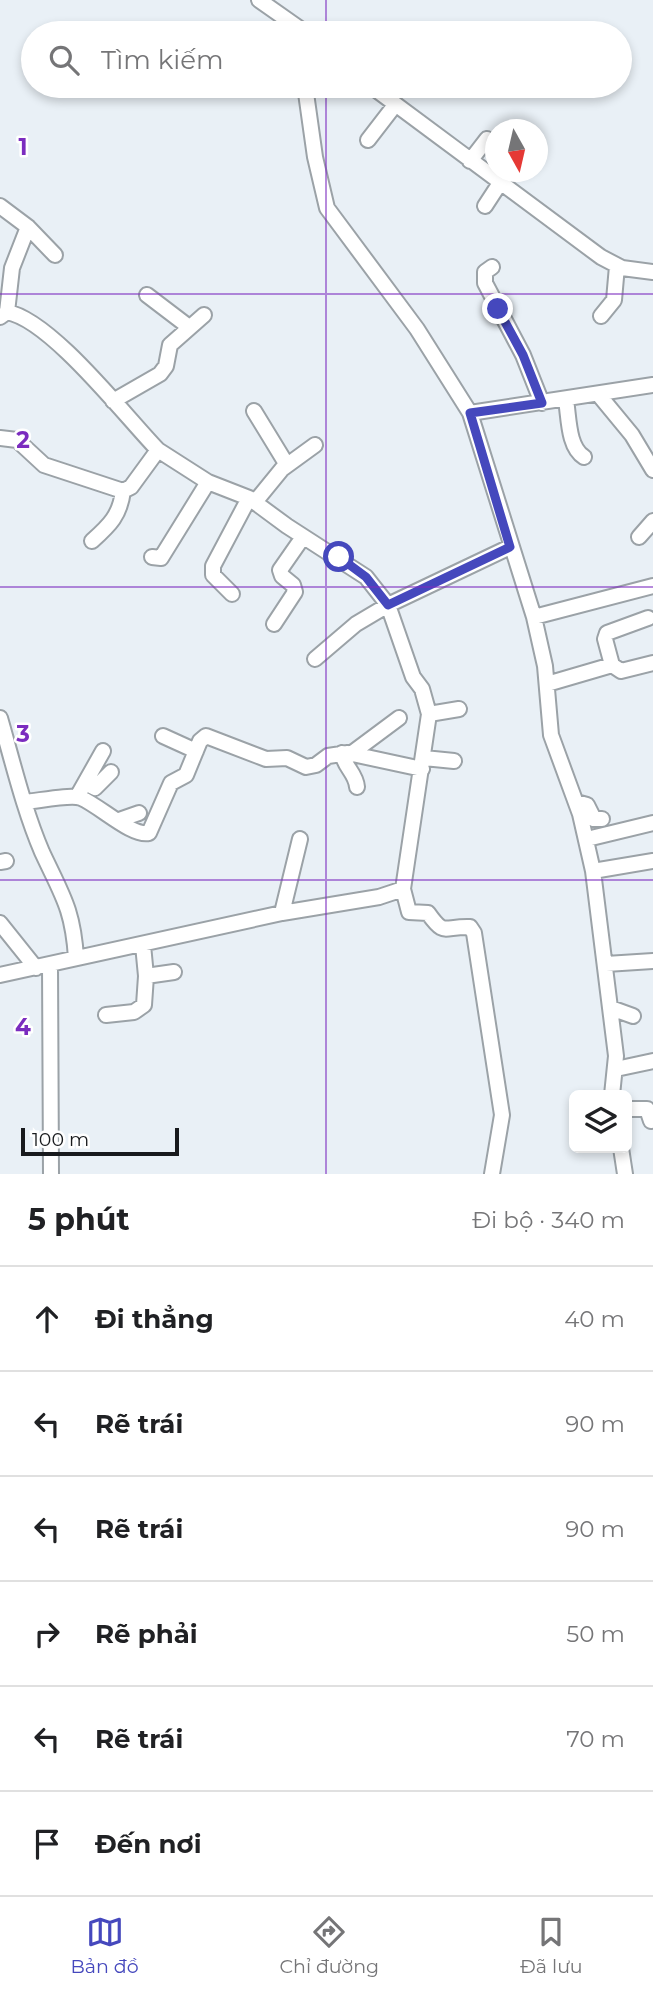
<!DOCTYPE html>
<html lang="vi">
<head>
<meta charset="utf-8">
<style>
	:root { --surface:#fff; --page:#f6f6f6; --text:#202124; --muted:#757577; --line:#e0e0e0; --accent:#4548bd }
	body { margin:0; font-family:Montserrat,sans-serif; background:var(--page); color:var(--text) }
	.controls { position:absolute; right:21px; bottom:21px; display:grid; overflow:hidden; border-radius:10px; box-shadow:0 4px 10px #0003 }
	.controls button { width:63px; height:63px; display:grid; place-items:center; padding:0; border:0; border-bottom:2px solid var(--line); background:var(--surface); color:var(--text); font:35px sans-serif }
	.compass { position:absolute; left:485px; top:119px; width:63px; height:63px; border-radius:50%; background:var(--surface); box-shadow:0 4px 10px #0003; rotate:172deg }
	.scale { position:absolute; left:21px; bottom:18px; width:158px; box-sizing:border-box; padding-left:7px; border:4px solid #181a1d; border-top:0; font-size:19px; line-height:24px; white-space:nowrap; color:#181a1d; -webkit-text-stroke:5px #fff; paint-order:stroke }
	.stop { position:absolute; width:21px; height:21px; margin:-16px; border:5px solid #4548bd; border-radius:50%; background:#fff }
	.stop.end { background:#4548bd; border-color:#fff; box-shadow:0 2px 7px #0008 }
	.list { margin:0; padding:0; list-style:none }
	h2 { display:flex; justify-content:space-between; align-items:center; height:91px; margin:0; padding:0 28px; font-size:30px }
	h2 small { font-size:23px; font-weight:400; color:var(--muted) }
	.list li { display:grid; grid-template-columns:46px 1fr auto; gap:21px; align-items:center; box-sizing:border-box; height:105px; padding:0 28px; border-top:2px solid var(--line) }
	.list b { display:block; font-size:26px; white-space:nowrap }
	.list em { font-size:23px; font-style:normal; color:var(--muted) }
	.icon { flex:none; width:38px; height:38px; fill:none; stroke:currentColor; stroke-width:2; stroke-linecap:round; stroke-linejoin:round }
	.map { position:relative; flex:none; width:653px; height:1174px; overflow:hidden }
	.search { position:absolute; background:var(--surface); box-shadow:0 4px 10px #0003; left:21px; right:21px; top:21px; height:77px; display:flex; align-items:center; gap:18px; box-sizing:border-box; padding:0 24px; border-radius:38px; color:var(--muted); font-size:26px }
	.sheet { height:721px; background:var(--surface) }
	nav { display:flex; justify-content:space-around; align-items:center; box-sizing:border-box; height:98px; border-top:2px solid var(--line); background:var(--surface); font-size:19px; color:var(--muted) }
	nav a { display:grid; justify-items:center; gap:4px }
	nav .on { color:var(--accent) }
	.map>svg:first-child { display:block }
</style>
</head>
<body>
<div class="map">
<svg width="653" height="1174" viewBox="0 0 653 1174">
	<rect width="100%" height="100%" fill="#e9f0f6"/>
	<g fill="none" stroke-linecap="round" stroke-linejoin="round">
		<g stroke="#9ba2a7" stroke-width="18">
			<path id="minor" d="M259,0L306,33
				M305,86L315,157L327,208L417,329L470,413L534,617L545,666L551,735L580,814L593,871L616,1056L612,1095
				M371,86L601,257L622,268L653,272
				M368,140L395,105
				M470,161L487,139
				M0,206L28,227L55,255
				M485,206L500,183
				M492,267L485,272V283L523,355L542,403
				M147,295L189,327
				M7,312L12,268L28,227
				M601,316L614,300L617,266
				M0,317L7,312C51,320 125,416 158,450
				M599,395L632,435L653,470
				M566,400C569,418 568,447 584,457
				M113,401L160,374L166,366L170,345L204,315
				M254,411L287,465
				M470,413L653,385
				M0,438L17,440L44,465L123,491L131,487L158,450L208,482L249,498L287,526L366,577L388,605L413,677L422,689L429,714L403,889L379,897L282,913L0,975
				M255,502L282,469L315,445
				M639,537L653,521
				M92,541C110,525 120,515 123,491
				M152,557L161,558L208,482
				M232,594L213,575V566L249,498
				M534,617L653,586
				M274,624L295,592L293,585L282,576L280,570L303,537
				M315,659L356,624L388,605L510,547
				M612,665L621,671L653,663
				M547,684L612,665L605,639L607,633L648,618
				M429,714L459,709
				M0,718C13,763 24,810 42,852C62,895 73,909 76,958
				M163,736L196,751
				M342,753C344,767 356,773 357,787
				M352,753L399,718
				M424,758L454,761
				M85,783L95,788L111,772
				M77,797L103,751
				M25,802C38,801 71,794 81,798C100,806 132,837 149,833L171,783L186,775L200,741L206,736L266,759L287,758L306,767L316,765L328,756L348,753L422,769
				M576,802L587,805L594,819H602
				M119,820L139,813
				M587,839L653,823
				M0,862L6,861
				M593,871L653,861
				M403,889L409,912L428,913C445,937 443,926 470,927L474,933L502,1115L492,1174
				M282,913L300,839
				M0,923L36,968
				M606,964L653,961
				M50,965L51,1174
				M146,976L174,972
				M611,1008L633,1016
				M106,1015L134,1012L144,1005L146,976L143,945
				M616,1069L653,1061
				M627,1109H647L651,1121
				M621,1148L625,1174"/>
		</g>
		<use href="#minor" stroke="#fff" stroke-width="14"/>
	</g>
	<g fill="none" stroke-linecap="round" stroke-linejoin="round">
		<path stroke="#4548bd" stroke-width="9" d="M339,557L366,577L388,605L510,547L470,413L542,403L523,355L498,309"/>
	</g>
	<path fill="none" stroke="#7b2cbf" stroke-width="2" stroke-opacity="0.55" d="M326,0V33M326,86V1174M0,294H653M0,587H653M0,880H653"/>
	<g font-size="23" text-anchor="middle" font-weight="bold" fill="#7b2cbf" stroke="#fff" stroke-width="5" stroke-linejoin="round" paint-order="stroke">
		<text x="23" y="155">1</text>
		<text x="23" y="448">2</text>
		<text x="23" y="742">3</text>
		<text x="23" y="1035">4</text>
	</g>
</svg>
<div class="controls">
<button><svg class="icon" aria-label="layers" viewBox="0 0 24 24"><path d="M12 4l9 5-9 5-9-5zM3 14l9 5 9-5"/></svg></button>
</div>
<svg class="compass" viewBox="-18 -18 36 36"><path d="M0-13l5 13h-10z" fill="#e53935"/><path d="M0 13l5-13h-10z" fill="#757577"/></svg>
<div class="scale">100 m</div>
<div class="stop" style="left:339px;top:557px"></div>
<div class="stop end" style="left:498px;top:309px"></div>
<div class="search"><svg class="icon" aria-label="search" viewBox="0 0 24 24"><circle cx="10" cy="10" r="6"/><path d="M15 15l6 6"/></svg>Tìm kiếm</div>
</div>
<section class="sheet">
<h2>5 phút<small>Đi bộ · 340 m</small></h2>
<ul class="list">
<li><svg class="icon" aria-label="ahead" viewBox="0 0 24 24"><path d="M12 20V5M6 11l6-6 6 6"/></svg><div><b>Đi thẳng</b></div><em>40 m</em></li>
<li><svg class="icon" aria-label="left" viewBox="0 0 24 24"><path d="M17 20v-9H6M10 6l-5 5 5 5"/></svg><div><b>Rẽ trái</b></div><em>90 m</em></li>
<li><svg class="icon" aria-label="left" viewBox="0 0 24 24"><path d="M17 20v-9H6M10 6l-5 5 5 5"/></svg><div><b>Rẽ trái</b></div><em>90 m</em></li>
<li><svg class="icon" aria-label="right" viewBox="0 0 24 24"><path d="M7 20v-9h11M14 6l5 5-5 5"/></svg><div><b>Rẽ phải</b></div><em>50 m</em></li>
<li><svg class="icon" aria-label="left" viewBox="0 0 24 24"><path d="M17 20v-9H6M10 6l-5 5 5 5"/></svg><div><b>Rẽ trái</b></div><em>70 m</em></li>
<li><svg class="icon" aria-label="arrive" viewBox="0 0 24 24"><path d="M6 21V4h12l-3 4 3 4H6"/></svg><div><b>Đến nơi</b></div></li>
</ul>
</section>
<nav>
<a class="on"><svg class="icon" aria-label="map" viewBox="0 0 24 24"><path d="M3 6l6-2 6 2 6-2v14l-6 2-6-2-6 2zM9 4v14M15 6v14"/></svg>Bản đồ</a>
<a><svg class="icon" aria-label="directions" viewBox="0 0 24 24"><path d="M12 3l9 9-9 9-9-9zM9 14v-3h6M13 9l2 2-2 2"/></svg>Chỉ đường</a>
<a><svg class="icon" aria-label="saved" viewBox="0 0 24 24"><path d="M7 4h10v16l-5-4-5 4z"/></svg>Đã lưu</a>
</nav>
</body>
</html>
